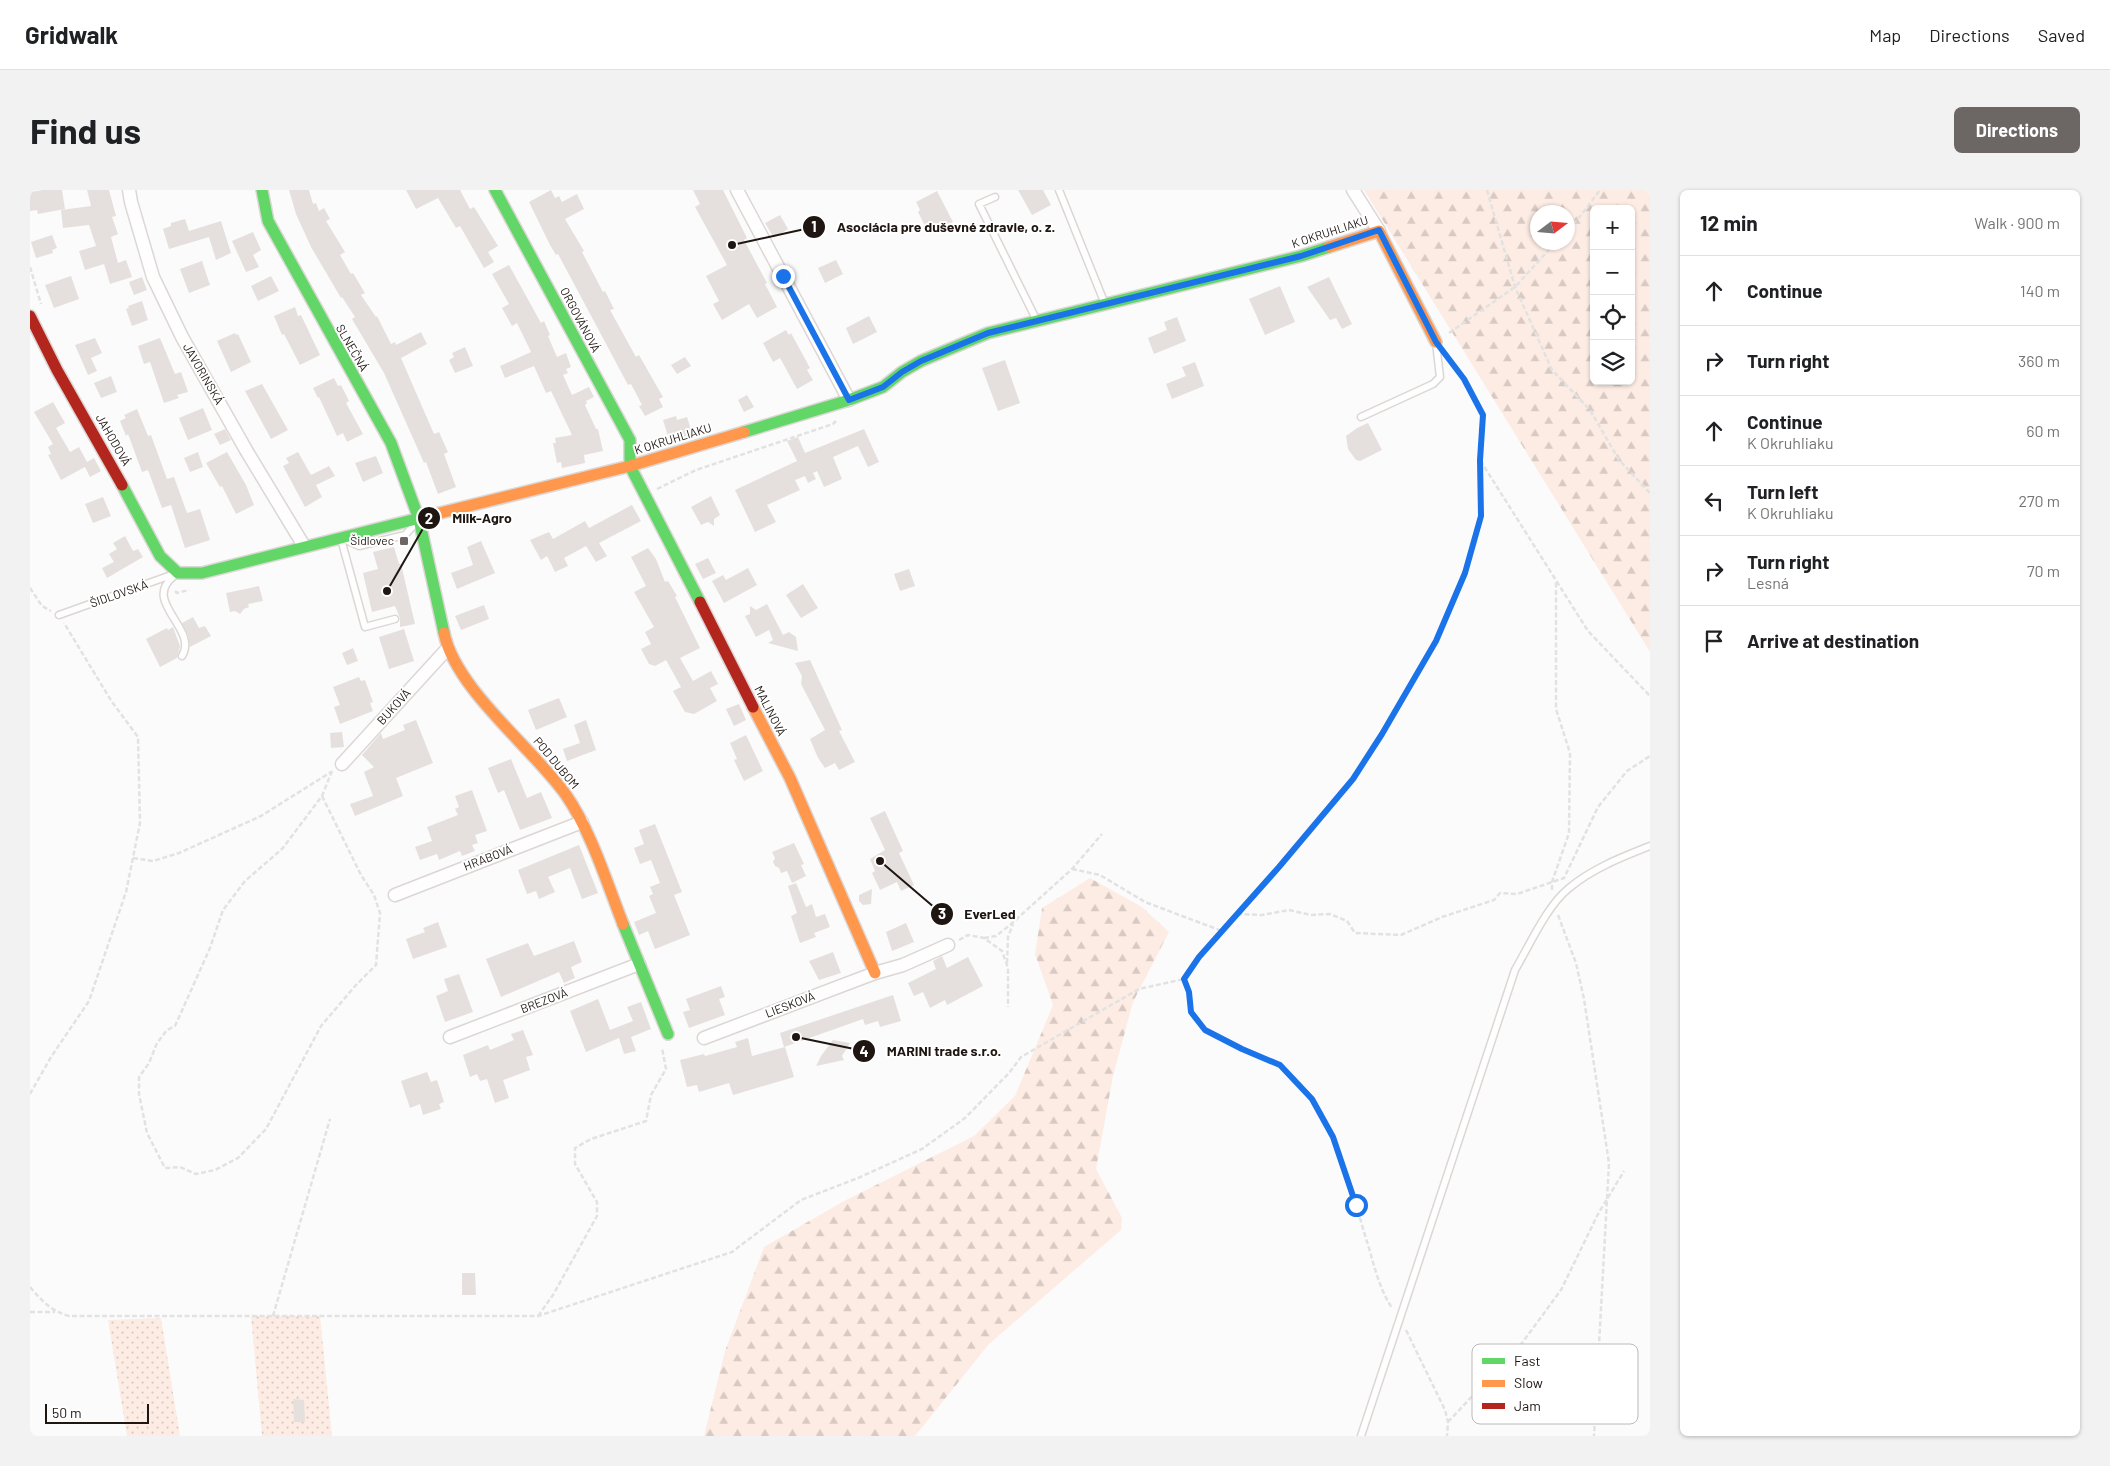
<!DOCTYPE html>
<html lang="en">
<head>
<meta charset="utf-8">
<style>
	:root { --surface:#fff; --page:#f2f2f2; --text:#202124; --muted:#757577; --line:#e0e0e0; --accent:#6c6664 }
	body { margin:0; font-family:Barlow,sans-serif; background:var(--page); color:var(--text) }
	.controls { position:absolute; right:15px; top:15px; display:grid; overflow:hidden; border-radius:8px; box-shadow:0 1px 4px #0004 }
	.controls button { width:45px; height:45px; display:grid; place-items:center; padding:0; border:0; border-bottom:1px solid var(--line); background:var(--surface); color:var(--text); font:25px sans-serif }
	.compass { position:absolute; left:1500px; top:15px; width:45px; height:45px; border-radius:50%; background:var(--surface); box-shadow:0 1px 4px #0004; rotate:74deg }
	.scale { position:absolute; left:15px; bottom:12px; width:104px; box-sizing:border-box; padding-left:5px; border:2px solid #1f1612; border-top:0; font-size:14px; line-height:18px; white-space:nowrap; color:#1f1612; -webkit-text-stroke:4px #fff; paint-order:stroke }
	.stop { position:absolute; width:15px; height:15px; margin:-11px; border:4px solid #1a73e8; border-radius:50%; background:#fff }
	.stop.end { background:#1a73e8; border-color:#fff; box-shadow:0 1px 5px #0008 }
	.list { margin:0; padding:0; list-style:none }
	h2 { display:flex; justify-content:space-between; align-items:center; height:65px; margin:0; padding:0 20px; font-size:21px }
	h2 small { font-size:16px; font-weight:400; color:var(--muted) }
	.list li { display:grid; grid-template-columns:32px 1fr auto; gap:15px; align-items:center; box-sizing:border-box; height:70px; padding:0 20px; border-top:1px solid var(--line) }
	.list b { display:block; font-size:19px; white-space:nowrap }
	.list p { margin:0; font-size:16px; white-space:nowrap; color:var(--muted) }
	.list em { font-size:16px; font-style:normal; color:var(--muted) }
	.icon { flex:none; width:28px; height:28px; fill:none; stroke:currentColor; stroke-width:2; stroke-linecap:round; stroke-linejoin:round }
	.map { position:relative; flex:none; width:1620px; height:1246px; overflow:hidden; border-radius:8px }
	header { display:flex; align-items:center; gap:30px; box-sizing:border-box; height:70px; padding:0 25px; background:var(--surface); border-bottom:1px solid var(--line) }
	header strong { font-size:24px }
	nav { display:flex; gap:28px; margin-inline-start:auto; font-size:18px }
	.intro { display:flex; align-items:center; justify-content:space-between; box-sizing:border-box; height:120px; padding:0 30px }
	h1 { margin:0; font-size:35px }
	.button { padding:12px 22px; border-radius:8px; background:var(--accent); color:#fff; font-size:18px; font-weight:700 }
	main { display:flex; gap:30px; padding:0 30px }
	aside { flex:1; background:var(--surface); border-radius:8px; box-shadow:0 1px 4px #0004 }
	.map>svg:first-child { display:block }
</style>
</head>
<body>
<header>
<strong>Gridwalk</strong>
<nav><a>Map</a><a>Directions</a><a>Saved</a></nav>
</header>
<div class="intro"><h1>Find us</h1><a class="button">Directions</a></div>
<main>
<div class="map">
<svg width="1620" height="1246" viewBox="0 0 1620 1246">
	<defs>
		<pattern id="forest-firs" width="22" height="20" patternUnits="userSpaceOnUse" patternTransform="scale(1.25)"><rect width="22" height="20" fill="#fdece4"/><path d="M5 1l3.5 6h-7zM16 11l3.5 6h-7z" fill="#d8cac3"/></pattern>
		<pattern id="park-dots" width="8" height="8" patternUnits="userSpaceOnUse" patternTransform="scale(1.25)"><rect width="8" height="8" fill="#fdece4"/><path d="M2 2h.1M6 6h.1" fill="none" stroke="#d8cac3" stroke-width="1.8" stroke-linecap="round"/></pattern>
	</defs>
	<rect width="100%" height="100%" fill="#fbfbfb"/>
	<path fill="url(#forest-firs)" fill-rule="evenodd" d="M1334,0H1620V462ZM1564,19H1601V191H1564ZM1508,22H1538V52H1508Z
		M1060,688L1112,717L1139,742L1103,812L1083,886L1066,979L1092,1028L1091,1040L959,1154L885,1246H674L695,1161L734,1057L814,1011L944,946L985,906L1023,815L1005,764L1012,718Z"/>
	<path fill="url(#park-dots)" d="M221,1126H290L302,1246H232Z
		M131,1128L150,1246H97L78,1130Z"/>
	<path fill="#e5e0dd" d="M13,0H32L35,19L8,24L7,20L0,21V2Z
		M57,0H79L86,26L82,27L88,44L81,47L88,73L96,70L102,87L80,94L74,74L55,80L49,61L66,56L59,35L33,38L31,20L61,16Z
		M259,0H279L283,14L286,13L289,21L294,18L300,29L296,31L315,62L310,65L321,84L323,83L335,103L331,105L346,127L347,126L361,154L365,152L366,155L391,142L397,154L371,168L404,244L409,242L418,262L414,264L426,297L408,304L396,272L394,273L354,183L322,129L325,127L312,107L311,108L281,57L266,24Z
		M376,0H430L440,19L444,17L468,56L458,62L464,72L454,78L430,36L426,38L408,8L386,19Z
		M521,0L525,8L529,6L532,12L547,4L554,19L535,29L554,61L552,62L573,102L575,101L584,119L580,120L606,167L609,165L633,207L629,209L633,217L615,226L609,216L612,215L601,194L598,195L528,64L526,65L520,55L499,12Z
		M663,0H693L717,48L714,50L737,93L735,94L747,117L727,128L719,114L692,130L683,114L689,111L676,86L697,75L665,17L670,14Z
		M988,0H1013L1021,15L1002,25Z
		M907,1L923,32L899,44L888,22L890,20L886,12Z
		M750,25L758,39L744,48L735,33Z
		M155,29L159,41L191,31L201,63L186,70L179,47L139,59L133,39L141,36V33Z
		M223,42L231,60L223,65L229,77L216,82L202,51Z
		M22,45L27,58L22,60L23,63L6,68L1,52Z
		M806,70L813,84L795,93L788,78Z
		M172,71L180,95L159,103L150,79Z
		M479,75L511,133L514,131L520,145L518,146L527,167L536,163L541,177L536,179L538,183L533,185L542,205L559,197L564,207L556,211L557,213L555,215L566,239H568L573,261L554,265L555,273L532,278L531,272L527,273L523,253H526L525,248L542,245L521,201L516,203L504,176L475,188L470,176L501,162L487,133L482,136L472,118L479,114L462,84Z
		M41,86L49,109L24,118L15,95Z
		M241,86L249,101L228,111L221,96Z
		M112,87L117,100L104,105L99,92Z
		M1299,87L1322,134L1312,139L1306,128L1300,130L1277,97Z
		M1250,96L1265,132L1235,145L1219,109Z
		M112,111L118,130L102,136L96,119L99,118L98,116Z
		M265,117L268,126L271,125L290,165L270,175L254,144L252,145L244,126Z
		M839,126L847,142L823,154L816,138Z
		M1147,127L1156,151L1124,164L1118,148L1137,140L1134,132Z
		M756,140L759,145L761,143L780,178L777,180L783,190L767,199L750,168L743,172L733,153Z
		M205,143L206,145L208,144L221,172L201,182L187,151Z
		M65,148L72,163L61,168L67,181L58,185L45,155Z
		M130,148L145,184L151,182L158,202L147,205L149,208L134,213L120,172L114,174L108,156Z
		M435,157L443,176L425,183L419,170L424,167L422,163Z
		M655,167L661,176L647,184L641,175Z
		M975,170L990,213L968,221L952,178Z
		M1165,172L1174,196L1142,209L1136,194L1156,186L1152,177Z
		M81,186L87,202L71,208L64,193Z
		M304,188L308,196L311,195L319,211L316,213L333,244L317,252L313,243L307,246L289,207L288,208L283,198Z
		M232,194L258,240L241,249L215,201Z
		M717,205L724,217L714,222L708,210Z
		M23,212L35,233L26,238L40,262L49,257L57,272L64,268L71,281L60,287L55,277L31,290L18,265L21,264L18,257L23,254L4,222Z
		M173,218L182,240L158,250L149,228Z
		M107,219L118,246L121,245L137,289L144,287L157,323L170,319L180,350L155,358L141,315L132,318L118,280L112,282L98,244L96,246L90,231L96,228L94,225Z
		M646,226L647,230L657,227L663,246L640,253L633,230Z
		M1338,233L1352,260L1330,271L1326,270L1318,259L1316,246L1327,238Z
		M195,239L201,250L190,255L184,244Z
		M834,239L849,272L838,277L828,256L803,267L812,289L794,297L787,281L783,283L786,289L778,293L775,286L765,290L770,300L737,315L746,332L725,342L705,300L767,271L757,251L768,247L775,263Z
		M168,262L173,277L160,282L154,268Z
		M197,262L216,295L224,315L206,324L192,296L190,297L176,273Z
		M268,262L281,285L299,276L305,286L286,295L292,307L275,317L253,276L259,273L256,268Z
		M346,266L353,283L333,292L325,273Z
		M681,306L690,325L684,329V336L678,332L671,335L661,317Z
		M73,307L81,326L63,333L55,314Z
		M602,315L611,331L569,353L577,366L566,372L556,356L534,368L538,376L525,382L517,366L511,370L500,350L519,342L523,349L555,331L559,338Z
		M95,346L103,361L108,359L113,367L77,388L72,378L84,372L79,364L87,359L83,353Z
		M451,351L465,383L427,399L421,383L443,375L437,357Z
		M364,357L369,374H371L385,434L370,437V428L365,416L342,422L333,383L348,379L343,362Z
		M618,358L626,369L635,392L638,391L647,406L645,407L670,458L650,468L663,491L681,481L688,494L680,498L687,511L664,524L655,522L643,501L651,497L636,470L625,476L619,474L611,459L621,454L615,442L624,437L604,402L616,396L601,367Z
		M678,368L686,383L673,389L665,374Z
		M718,378L727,395L694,413L682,391L693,385L696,390Z
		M879,379L885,396L870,401L864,384Z
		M773,394L788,418L771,428L756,405Z
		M229,396L233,411L218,414L219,417L214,419L210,424L205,421L200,422L196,403Z
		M737,414L753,445L759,442L766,447L768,461L738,453L743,450L739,440L726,447L715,426L720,424V416L726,420Z
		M454,415L459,429L431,440L425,426Z
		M163,427L169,438L175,436L181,446L160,457L158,445L152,433Z
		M143,437L150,456L147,468L130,477L116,449L137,438L138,440Z
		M374,439L384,471L359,479L349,447Z
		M323,458L328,471L317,475L312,463Z
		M780,470L812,540L809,541L825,572L809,580L805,573L795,578L788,568L780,549L795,540L771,494L772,486L765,473Z
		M329,487L331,491L335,490L343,512L340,513L343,521L310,534L304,517L310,515L303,497Z
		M529,508L537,527L506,540L498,520Z
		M709,514L716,530L704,536L696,519Z
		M386,530L403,573L366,588L373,606L325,626L320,614L343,606L334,582L344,577L332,565L351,543L353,549L375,540L373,535Z
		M556,530L566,560L537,571L533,559L550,553L544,535Z
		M312,542L314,557L301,558L300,543Z
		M716,545L733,581L714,591L704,570L707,569L700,553Z
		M481,569L497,608L511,602L522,628L490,640L474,600L468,603L458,578Z
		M442,600L457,641L445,645L448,653L442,655L445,661L432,666L430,661L409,670L407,664L390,670L385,657L402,651L397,637L428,625L425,619L429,617L425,606Z
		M855,621L873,661L869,663L884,695L871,701L867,692L850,700L842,683L845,681L840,669L855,660L840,628Z
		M625,634L652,702L644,705L660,745L625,759L618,741L609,745L604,732L626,723L619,706L623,704L620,697L630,693L621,670L610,674L604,658L614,654L609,640Z
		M764,653L774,674L771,675L776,686L762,693L757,681L751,683L749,678L745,676L743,672L745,668L742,662Z
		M549,655L568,703L552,709L540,678L518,687L525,702L509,709L506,701L497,704L488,680Z
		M766,693L776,717L782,714L786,727L795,724L800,737L784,743L786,747L770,753L761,726L767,723L758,696Z
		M842,699L841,714L833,715L829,711V705Z
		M408,732L417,757L383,769L376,749L395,742L393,738Z
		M876,733L884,752L862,761L856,742Z
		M544,751L552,772L541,777L545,788L534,793L529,782L471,807L456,769L498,753L504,766Z
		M803,762L811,783L789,790L779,771Z
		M912,766L917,778L938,767L953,796L917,815L915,810L900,818L893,802L884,806L878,793L906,779L903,771Z
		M429,784L443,822L415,832L406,806L418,801L414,789Z
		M691,796L695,807L689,809L695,825L659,838L653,822L660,820L656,809Z
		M863,805L871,831L850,837L848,831L835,835L833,829L754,857L750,843Z
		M568,809L580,840L603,831L597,817L611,812L621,839L601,847L606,861L594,864L589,848L556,862L540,821Z
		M493,840L503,865L496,867L500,880L473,890L479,908L465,913L457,889L450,891L447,884L440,887L433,865L458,855L460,860L484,850L481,844Z
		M718,848L722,866L755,857L764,887L703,905L699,893L669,902L667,895L657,897L650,870L674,864L675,866L707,857L705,852Z
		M803,850L820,853L812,866L814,870L786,876L791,866Z
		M397,882L401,892L407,890L414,912L409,914L411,919L393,925L390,914L380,918L371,891Z
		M432,1083H445L446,1105H432Z
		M263,1209L274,1210L275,1232H264Z"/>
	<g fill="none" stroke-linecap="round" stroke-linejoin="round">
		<g stroke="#dcd7d5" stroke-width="9">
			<path id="lane" d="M1029,0L1075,114
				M965,7L949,14L1006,129
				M1331,227L1403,194L1410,187L1406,153
				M311,349L335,437L365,429
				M316,350L329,356L375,345L386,333
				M143,387C112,412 169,439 152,466
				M29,425L147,383
				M1331,1246L1485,780C1499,756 1517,716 1538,699C1561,679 1592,667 1620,656"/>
		</g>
		<g stroke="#dcd7d5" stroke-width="15">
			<path id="street" d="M99,0L101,12L123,87L152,147L216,260L274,356
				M707,0L819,210
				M1323,0L1349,41
				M312,574L417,459
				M365,705L552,632
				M420,847L609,774
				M674,848L845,783L873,775L918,755"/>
		</g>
		<g stroke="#dcd7d5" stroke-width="14">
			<path id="fast" d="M232,0L238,31L361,253L389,329L414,443
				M465,0L600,250V276L670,412
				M714,242L819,210L853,197L872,182L891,171L958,143L1271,66L1299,57
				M92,295L130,366L148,383H172L394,327
				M593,734L638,844"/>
		</g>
		<g stroke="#dcd7d5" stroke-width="14">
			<path id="slow" d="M1299,57L1349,41L1406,152
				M394,327L600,276L714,242
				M414,443C426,500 503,558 536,605C561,641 577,693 593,734
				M723,517L760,588L845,783"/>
		</g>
		<g stroke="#dcd7d5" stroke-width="14">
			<path id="jam" d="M0,126L27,180L92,295
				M670,412L723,517"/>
		</g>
		<path stroke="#e2e2e2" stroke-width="2.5" stroke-dasharray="5 2.5" stroke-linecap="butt" d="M1457,0L1485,97L1522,180L1560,220L1589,270L1620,303
			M1538,40L1552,24L1570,0
			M0,77L11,114
			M1419,143L1485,97L1526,52
			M1419,168L1435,189L1453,225L1450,270L1558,441L1620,506
			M627,299L666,280L803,234L806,231
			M0,398L12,416L21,421
			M145,401L147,403L159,400
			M292,606L331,685L344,705L350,723L346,775L326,795L291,836L236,939L208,968L185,980L166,984L150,977L135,978L117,943L109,904V887L119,873L127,853L137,840L145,836L180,758L193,720L215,691L252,659L292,606L302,581
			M103,668L123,671L149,663L231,626L301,582
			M1042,679L1070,685L1115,712L1192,741
			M1522,700V692L1539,643L1540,563L1526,519V392
			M1207,724L1232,725L1259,720L1281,725L1300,724L1317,731L1325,743L1371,745L1412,727L1464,710L1470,703L1487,704L1534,688L1568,617L1597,581L1620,566
			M1528,725L1546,773L1554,809L1579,973L1564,1246
			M954,748L966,746L980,735L1042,679L1072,644
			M929,750L938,745L954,748L972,761L978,778V817
			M977,773L978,747L983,734
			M1154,789C1158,799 1158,816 1161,822C1174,851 1222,861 1248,874C1257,879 1277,901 1283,909C1310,948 1324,1010 1338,1055C1345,1078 1349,1098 1362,1118
			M0,904L21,867L59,811L96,702L110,633L108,547L82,512L34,433
			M0,1097C12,1111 21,1121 39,1126H508L702,1062L771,1010L828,988L892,959L935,928L979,883L991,867L1109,799L1154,789L1169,767L1249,677L1323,589L1352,544L1406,451L1435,383L1451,326L1450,270
			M0,1122H25
			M243,1126L300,929
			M508,1126L523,1105L567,1026V1012L545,974V958L561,949L616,931L621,905L636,879L632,858
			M1376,1140L1415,1220L1418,1232L1417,1246
			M1418,1232L1492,1153L1531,1100L1568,1024L1594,981"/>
		<use href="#lane" stroke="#fefefe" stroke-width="6"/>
		<use href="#street" stroke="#fefefe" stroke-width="12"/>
		<use href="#fast" stroke="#63d668" stroke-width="11"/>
		<use href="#slow" stroke="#ff974d" stroke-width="11"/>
		<use href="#jam" stroke="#b3261e" stroke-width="11"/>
	</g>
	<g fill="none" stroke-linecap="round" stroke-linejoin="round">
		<path stroke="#1a73e8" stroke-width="6" d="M753,86L819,210L853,197L872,182L891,171L958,143L1271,66L1349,40L1406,152L1434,189L1453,225L1450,270L1451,326L1435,383L1406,451L1352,544L1323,589L1249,677L1169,767L1154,789L1159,802L1161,822L1175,840L1212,859L1250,875L1282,909L1303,947L1326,1015"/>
	</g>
	<rect fill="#6c6664" stroke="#fff" stroke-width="2" x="369" y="346" width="10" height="10" rx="2.5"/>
	<g text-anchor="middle" stroke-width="4" stroke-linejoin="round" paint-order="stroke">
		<g font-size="12" fill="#1f1612" stroke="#fff">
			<text transform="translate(1300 42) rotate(-18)" y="4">K OKRUHLIAKU</text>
			<text transform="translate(550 130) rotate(62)" y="4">ORGOVÁNOVÁ</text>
			<text transform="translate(322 158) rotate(60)" y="4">SLNEČNÁ</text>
			<text transform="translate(173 184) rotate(60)" y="4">JAVORINSKÁ</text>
			<text transform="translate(643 249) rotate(-17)" y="4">K OKRUHLIAKU</text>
			<text transform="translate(83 250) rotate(60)" y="4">JAHODOVÁ</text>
			<text transform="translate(89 404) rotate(-19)" y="4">ŠIDLOVSKÁ</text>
			<text transform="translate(364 517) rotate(-48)" y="4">BUKOVÁ</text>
			<text transform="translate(740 521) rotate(63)" y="4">MALINOVÁ</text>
			<text transform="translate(526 573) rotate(50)" y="4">POD DUBOM</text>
			<text transform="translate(458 668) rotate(-21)" y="4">HRABOVÁ</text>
			<text transform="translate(514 811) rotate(-21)" y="4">BREZOVÁ</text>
			<text transform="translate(760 815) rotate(-21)" y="4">LIESKOVÁ</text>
		</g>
		<g font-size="12" fill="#1f1612" stroke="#fff" text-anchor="end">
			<text x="364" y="355">Šidlovec</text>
		</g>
	</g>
	<rect x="1442" y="1154" width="166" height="80" rx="8" fill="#fff" stroke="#bcb9b8" stroke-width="1"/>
	<rect x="1452" y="1168" width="23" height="6" fill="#63d668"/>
	<rect x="1452" y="1190" width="23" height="7" fill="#ff974d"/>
	<rect x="1452" y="1213" width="23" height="6" fill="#b3261e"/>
	<g font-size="14" fill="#1f1612">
		<text x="1484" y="1176">Fast</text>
		<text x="1484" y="1198">Slow</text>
		<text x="1484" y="1221">Jam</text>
	</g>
	<path fill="none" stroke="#1f1612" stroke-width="2" d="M702 55L784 37M357 401L399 328M850 671L912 724M766 847L834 861"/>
	<g fill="#1f1612" stroke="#fff" stroke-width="2">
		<circle cx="702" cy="55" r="5"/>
		<circle cx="357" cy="401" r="5"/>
		<circle cx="850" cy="671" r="5"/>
		<circle cx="766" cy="847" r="5"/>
		<circle cx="784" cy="37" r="12"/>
		<circle cx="399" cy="328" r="12"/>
		<circle cx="912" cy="724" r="12"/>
		<circle cx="834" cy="861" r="12"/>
	</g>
	<g font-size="15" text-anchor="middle" font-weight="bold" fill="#fff">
		<text x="784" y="42">1</text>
		<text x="399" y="334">2</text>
		<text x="912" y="729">3</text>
		<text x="834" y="867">4</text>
	</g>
	<g font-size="14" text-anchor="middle" font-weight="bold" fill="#1f1612" stroke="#fff" stroke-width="4" stroke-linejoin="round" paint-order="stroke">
		<text x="916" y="42">Asociácia pre duševné zdravie, o. z.</text>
		<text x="452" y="333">Milk-Agro</text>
		<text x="960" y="729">EverLed</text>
		<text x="914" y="866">MARINI trade s.r.o.</text>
	</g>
</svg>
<div class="controls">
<button>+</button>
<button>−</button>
<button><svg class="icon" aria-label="locate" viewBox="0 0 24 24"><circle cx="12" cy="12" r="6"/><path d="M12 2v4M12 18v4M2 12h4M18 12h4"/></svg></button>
<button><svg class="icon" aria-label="layers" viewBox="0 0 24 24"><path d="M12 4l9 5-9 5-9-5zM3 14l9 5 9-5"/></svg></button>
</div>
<svg class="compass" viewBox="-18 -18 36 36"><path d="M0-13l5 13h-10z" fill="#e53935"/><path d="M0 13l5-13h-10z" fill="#757577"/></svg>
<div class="scale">50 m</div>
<div class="stop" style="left:1326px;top:1015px"></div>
<div class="stop end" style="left:753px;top:86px"></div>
</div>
<aside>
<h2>12 min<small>Walk · 900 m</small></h2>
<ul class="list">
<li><svg class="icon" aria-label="ahead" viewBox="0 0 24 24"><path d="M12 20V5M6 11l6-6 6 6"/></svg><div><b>Continue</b></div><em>140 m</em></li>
<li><svg class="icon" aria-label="right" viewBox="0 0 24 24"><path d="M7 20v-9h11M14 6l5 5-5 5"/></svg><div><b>Turn right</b></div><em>360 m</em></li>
<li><svg class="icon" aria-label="ahead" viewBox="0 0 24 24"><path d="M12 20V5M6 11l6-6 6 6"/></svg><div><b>Continue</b><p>K Okruhliaku</p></div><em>60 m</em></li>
<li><svg class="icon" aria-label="left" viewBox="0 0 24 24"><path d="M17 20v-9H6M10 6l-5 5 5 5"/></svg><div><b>Turn left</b><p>K Okruhliaku</p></div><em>270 m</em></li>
<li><svg class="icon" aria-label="right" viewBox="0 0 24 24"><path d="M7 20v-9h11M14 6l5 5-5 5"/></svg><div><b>Turn right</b><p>Lesná</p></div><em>70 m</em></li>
<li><svg class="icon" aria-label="arrive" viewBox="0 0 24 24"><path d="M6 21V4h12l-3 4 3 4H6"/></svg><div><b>Arrive at destination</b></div></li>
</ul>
</aside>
</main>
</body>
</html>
